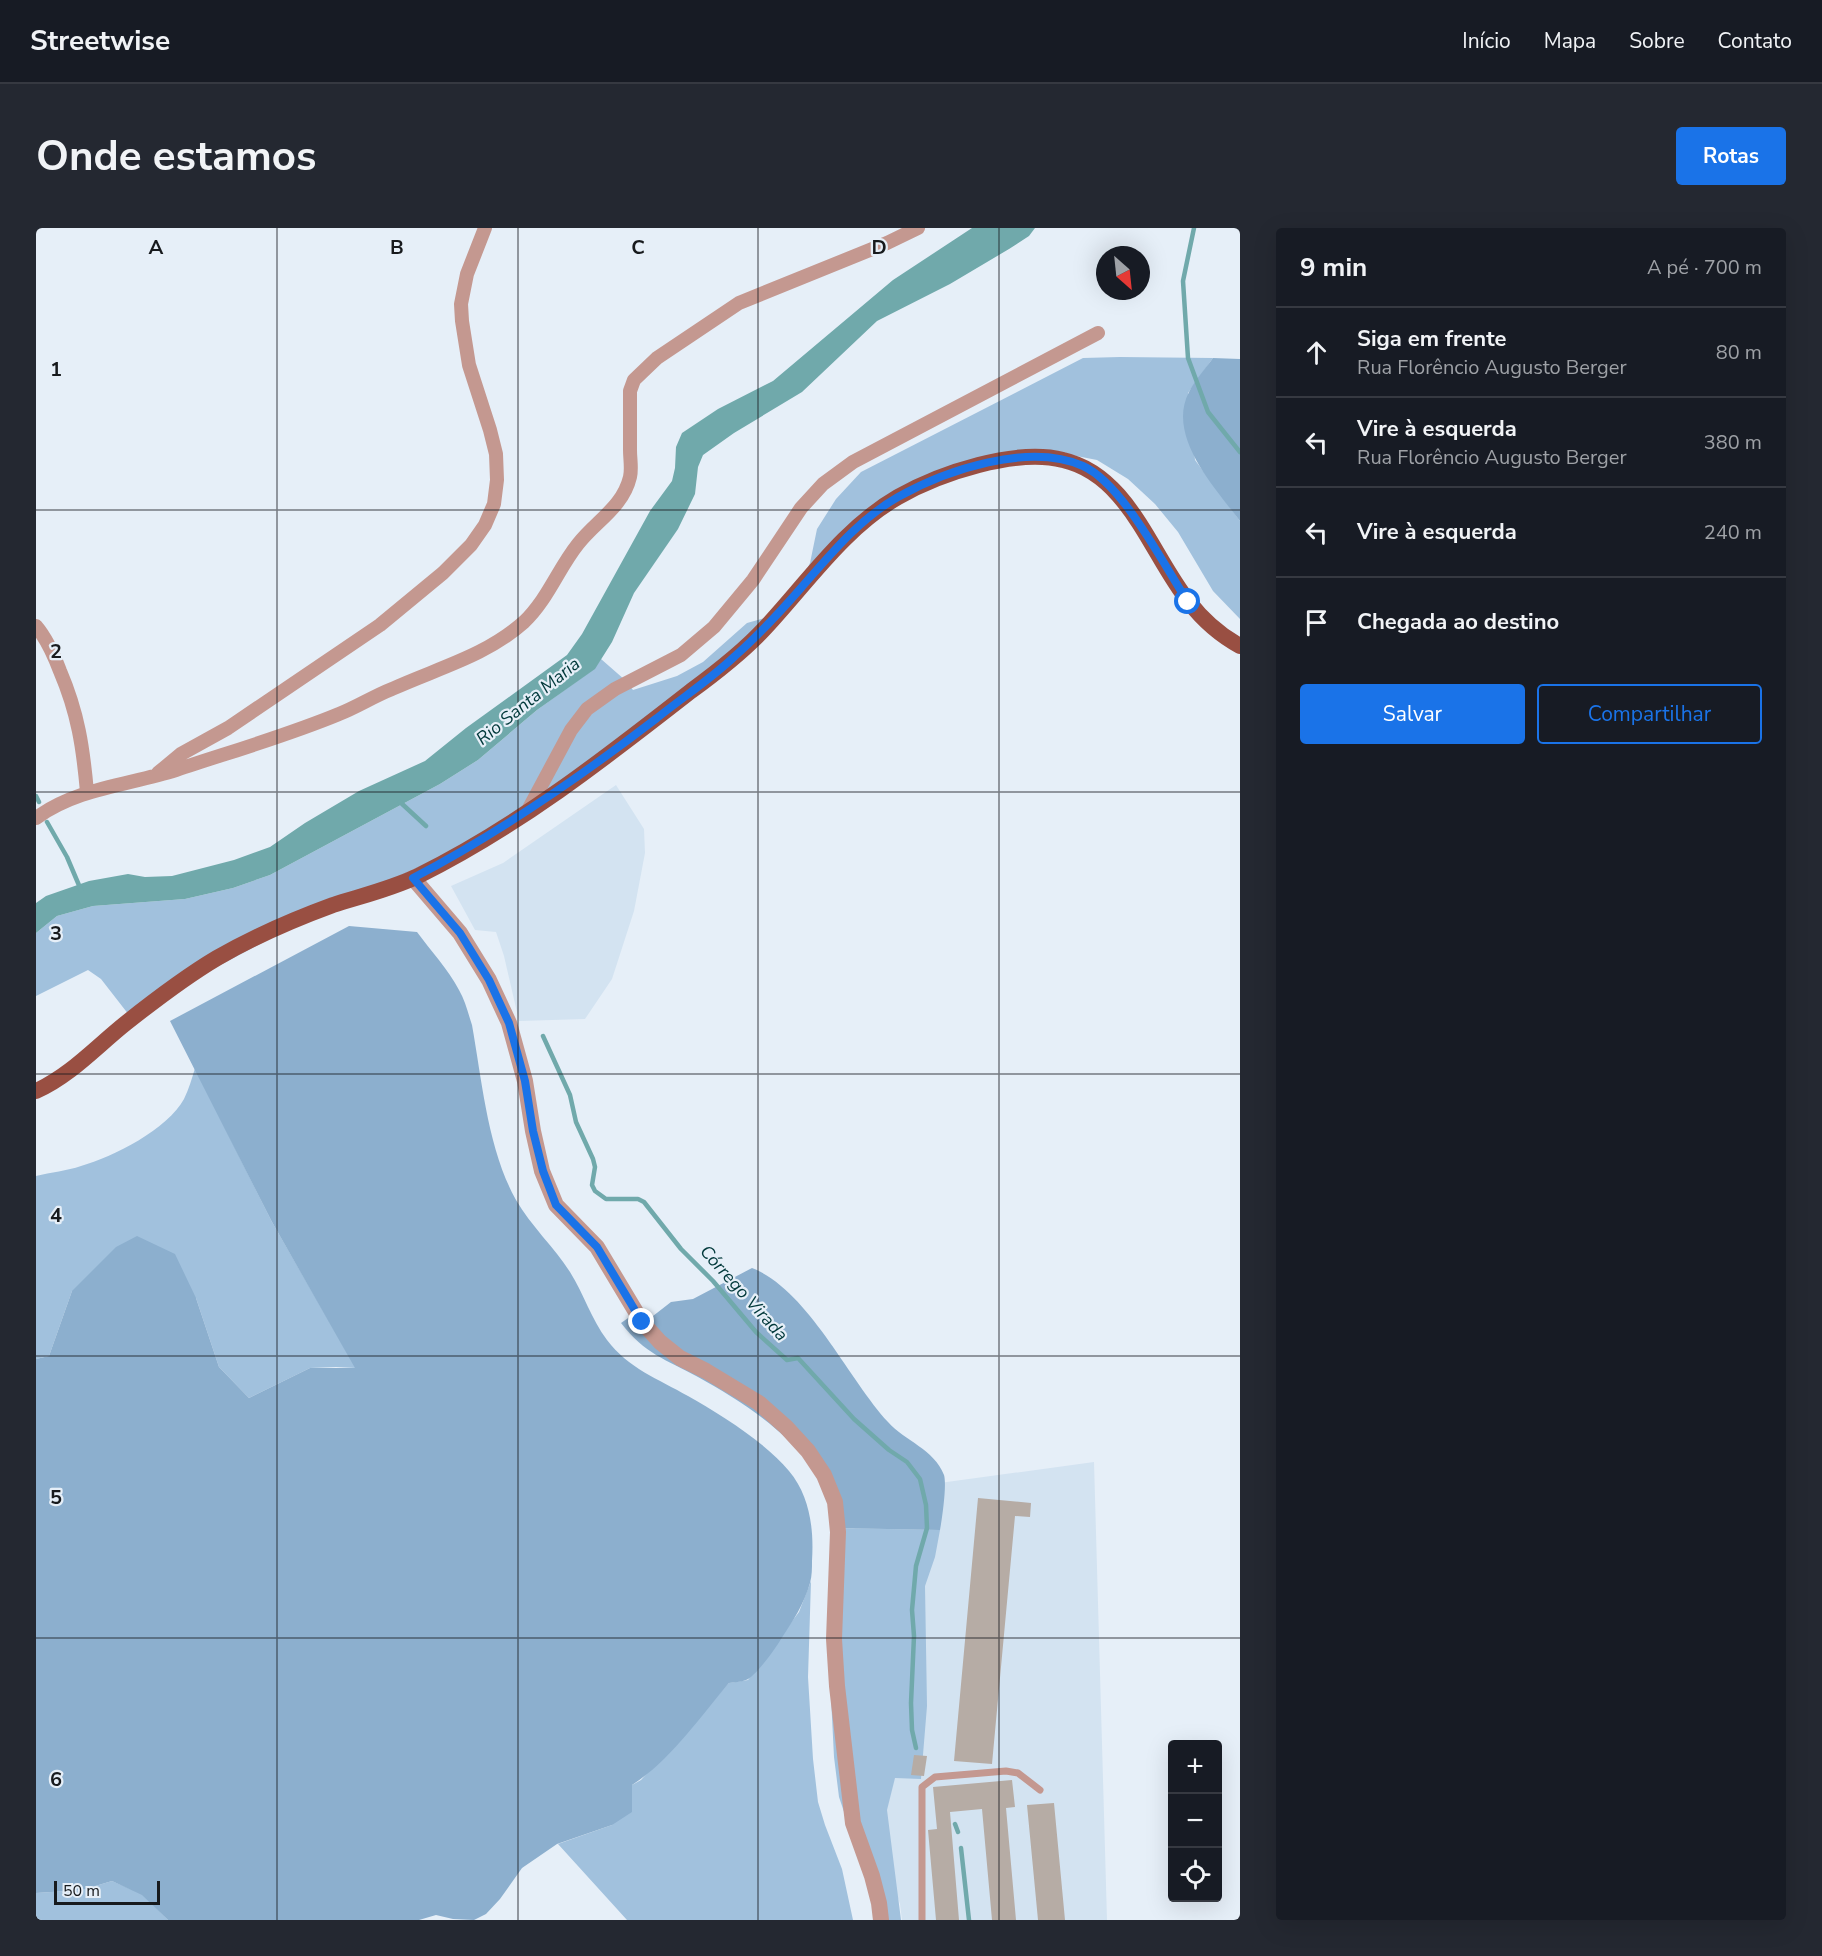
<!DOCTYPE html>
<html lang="pt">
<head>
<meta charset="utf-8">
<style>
	:root { --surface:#171b24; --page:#242831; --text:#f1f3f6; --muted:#9ea1a6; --line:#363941; --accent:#1a73e8 }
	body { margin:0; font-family:"Nunito Sans",sans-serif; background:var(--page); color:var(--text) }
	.controls { position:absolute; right:18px; bottom:18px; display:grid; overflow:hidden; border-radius:6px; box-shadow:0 6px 24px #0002 }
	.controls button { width:54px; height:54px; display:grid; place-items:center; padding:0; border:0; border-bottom:2px solid var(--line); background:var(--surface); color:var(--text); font:30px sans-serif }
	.compass { position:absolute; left:1060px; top:18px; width:54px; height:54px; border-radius:50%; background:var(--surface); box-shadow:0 6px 24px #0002; rotate:153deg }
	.scale { position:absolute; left:18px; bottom:15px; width:106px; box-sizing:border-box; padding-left:6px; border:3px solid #171a1d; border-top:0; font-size:16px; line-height:21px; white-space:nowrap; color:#171a1d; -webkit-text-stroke:4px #e6eff8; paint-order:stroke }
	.stop { position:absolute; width:18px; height:18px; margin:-14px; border:4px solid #1a73e8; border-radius:50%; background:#fff }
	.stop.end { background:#1a73e8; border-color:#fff; box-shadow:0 2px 6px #0008 }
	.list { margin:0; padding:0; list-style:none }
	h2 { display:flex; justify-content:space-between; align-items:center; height:78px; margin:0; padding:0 24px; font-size:26px }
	h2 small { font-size:20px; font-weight:400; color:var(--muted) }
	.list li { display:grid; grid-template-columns:39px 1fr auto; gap:18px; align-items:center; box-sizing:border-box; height:90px; padding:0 24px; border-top:2px solid var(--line) }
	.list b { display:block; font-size:22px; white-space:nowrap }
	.list p { margin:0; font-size:20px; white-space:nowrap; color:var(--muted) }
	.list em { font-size:20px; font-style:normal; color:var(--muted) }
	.actions { display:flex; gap:12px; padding:18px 24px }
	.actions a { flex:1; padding:14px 0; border:2px solid var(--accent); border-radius:6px; text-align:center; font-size:21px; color:var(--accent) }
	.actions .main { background:var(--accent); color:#fff }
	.icon { flex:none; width:33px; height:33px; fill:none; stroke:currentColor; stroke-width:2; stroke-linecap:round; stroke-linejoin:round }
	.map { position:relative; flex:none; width:1204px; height:1692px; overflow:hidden; border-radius:6px }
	header { display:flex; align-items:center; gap:36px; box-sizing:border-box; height:84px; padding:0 30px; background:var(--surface); border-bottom:2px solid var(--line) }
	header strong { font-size:28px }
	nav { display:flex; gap:33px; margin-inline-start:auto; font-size:21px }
	.intro { display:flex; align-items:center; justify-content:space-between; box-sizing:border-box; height:144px; padding:0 36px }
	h1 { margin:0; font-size:42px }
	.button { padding:15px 27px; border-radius:6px; background:var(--accent); color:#fff; font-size:21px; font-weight:700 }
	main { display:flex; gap:36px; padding:0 36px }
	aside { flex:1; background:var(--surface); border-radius:6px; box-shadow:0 6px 24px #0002 }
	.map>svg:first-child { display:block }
</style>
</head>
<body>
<header>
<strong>Streetwise</strong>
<nav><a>Início</a><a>Mapa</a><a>Sobre</a><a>Contato</a></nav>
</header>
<div class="intro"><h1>Onde estamos</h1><a class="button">Rotas</a></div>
<main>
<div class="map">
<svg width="1204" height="1692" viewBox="0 0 1204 1692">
	<rect width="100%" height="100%" fill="#e6eff8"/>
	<path fill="#d3e3f1" d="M580,557L608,601L609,625L598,683L576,751L549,791L483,793L468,728L460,704L439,702L415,658L467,635Z
		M1058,1234L1071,1692H866L864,1676L841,1610L816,1267Z"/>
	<path fill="#a1c1dd" d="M1084,129L1177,130L1152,165L1159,232L1204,293V391L1177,363L1142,304L1119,276L1092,251L1061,232L1020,224L857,267L740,396L458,605L284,684L160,750L100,796L65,751L52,742L0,768V705L21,688L57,678L149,671L197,660L234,647L404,556L442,532L501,482L558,441L565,431L589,452L597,462L641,448L667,434L711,395L739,387L756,373L774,335L781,301L800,271L825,244L1047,130Z
		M159,840L236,994L320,1140L300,1139L274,1140L213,1170L183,1139L160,1070L36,1063L13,1128L0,1131V948C15,944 31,943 45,938C77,929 132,901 148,871C153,861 156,850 159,840Z
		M798,1300L904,1302L899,1329L889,1358L891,1478L885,1551L859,1550L851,1582L865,1692H839L833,1658L803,1569L798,1529L794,1449Z
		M775,1353L772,1449L777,1531L782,1574L789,1597L806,1641L817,1692H591L522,1616L576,1597L596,1557L605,1552L693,1455L712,1452L763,1384Z
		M76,1653L106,1666L132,1692H0V1665L46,1662Z"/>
	<path fill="#8cafce" d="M1177,130L1204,131V293C1179,260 1130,208 1153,164C1159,152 1169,141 1177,130Z
		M313,698L381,704C395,723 412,741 423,762C429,772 432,785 436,797C446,853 452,922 480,972C495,998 518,1019 534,1044C548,1066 555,1091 571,1112C592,1140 622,1151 652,1168C684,1186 730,1215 753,1243C774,1268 778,1301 776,1333C776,1340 776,1348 774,1355C768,1376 757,1393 745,1411C740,1420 719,1449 710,1452C705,1454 698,1454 693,1455C663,1490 635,1532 596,1557V1584L576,1597L521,1616L486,1640L464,1671L450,1686L438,1692L417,1691L400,1687L383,1692H132L106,1667L76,1653L46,1662L0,1665V1131L13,1128L36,1063L80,1019L101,1008L139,1026L160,1070L183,1139L213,1170L274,1140H319L236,994L134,793Z
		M716,1040C772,1062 811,1149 852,1194C869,1213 898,1221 908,1247C911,1257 906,1291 904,1302L798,1300C795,1282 788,1254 777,1240C748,1201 704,1172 662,1149C629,1131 609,1126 585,1095L595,1088H617L635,1074L657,1071Z"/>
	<path fill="#70a9ab" d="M936,0H999L993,8L973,21L914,56L841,93L766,164L698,205L667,227L662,239L659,266L642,301L598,365L576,414L559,441L501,482L442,532L404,556L234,647L197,660L149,671L57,678L21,688L0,705V675L10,668L53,653L92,646L109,649L136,648L198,632L234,619L269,595L323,563L389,533L430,500L531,427L546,406L614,283L636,253L639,240L640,219L646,205L682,181L737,153L857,52Z"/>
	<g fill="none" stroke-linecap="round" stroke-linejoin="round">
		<path stroke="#70a9ab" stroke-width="4.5" d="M1158,0L1147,53L1152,130L1172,184L1204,224
			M0,568L3,574
			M364,574L390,598
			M11,594L31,629L45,662
			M507,808L534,867L540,894L557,931L559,939L556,957L559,963L570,971H602L608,974L645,1021L677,1053L720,1104L751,1132L762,1130L818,1191L853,1222L871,1234L884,1251L890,1277L891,1300L880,1338L876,1382L878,1408L875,1475L876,1502L880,1520
			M919,1596L922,1604
			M925,1620L933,1692"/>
	</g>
	<path fill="#b6aca5" d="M942,1270L995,1275L994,1289L979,1288L956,1536L918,1533Z
		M878,1527L891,1528L888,1548L875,1547Z
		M976,1552L979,1579L970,1580L980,1692H956L946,1581L914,1584L923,1692H900L892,1602L901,1601L897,1559Z
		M1018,1575L1029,1692H1002L991,1577Z"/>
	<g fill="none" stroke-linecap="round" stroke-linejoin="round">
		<path stroke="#c49890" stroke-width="7" d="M886,1692V1559L899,1549L970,1543L982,1545L1004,1562"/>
		<path stroke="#c49890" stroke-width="14" d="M0,398C11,411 18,427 24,443C42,485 47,519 51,564
			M122,545L145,526L192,500L344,397L407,345L435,317L449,297L458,276L461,252L460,226L454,202L433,137L426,93L425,76L431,46L449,0
			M491,584L535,502L551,481L579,461L645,427L678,399L717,352L765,280L787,256L817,234L1062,105
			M0,590C41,560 93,557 140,542C194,524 250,508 303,486C321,479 338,468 356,461C402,440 450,428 488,394C512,371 522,341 542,316C560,293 587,279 594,249C596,241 594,231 594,222C594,202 594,183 594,163L598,152L621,130L703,75L851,15L882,0"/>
		<path stroke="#c49890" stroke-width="16" d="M377,650L424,705L453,752L473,795L489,853L497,903L506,943L520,977L561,1019L606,1094L624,1114L644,1130L670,1143L723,1175L750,1199L772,1223L788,1247L799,1274L802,1304L798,1411L801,1458L817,1595L836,1648L843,1675L845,1692"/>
		<path stroke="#994f42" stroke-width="16" d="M0,863C34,848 61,818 90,795C119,772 149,749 181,730C219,708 256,692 297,677C325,668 355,661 382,648C481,599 568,531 655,463C681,444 707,424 729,400C771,355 808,300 862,269C904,245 980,220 1027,232C1093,247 1115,327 1153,374C1167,392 1184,407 1204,418"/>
	</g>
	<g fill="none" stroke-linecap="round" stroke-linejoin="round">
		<path stroke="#1a73e8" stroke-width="8" d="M606,1094L561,1019L520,977L507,943L497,903L489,853L473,795L453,752L424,705L377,650C465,604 543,550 621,490C647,469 675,451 699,428C723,407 744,384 765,360C794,327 823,291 862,269C910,242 993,214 1047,238C1087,256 1127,336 1152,374"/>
	</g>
	<path fill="none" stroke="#171a1d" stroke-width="1.5" stroke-opacity="0.55" d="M241,0V1692M482,0V1692M722,0V1692M963,0V1692M0,282H1204M0,564H1204M0,846H1204M0,1128H1204M0,1410H1204"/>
	<g text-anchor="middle" stroke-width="4.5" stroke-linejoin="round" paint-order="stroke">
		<g font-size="18" font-style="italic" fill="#00383a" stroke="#e6eff8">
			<text transform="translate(492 473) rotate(-39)" y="6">Rio Santa Maria</text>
			<text transform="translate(708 1065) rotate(48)" y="6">Córrego Virada</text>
		</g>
	</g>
	<g font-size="20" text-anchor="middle" font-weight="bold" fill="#171a1d" stroke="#e6eff8" stroke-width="4.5" stroke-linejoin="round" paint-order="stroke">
		<text x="120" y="26">A</text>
		<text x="361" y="26">B</text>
		<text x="602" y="26">C</text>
		<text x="843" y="26">D</text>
		<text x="20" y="148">1</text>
		<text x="20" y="430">2</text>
		<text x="20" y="712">3</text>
		<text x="20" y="994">4</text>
		<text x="20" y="1276">5</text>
		<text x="20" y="1558">6</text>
	</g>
</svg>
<div class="controls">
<button>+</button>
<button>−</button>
<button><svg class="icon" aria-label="locate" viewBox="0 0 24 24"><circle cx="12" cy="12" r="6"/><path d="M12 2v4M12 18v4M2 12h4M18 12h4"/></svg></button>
</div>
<svg class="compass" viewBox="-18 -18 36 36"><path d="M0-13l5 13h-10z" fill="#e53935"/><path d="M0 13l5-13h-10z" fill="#9ea1a6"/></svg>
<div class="scale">50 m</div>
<div class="stop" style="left:1152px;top:374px"></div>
<div class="stop end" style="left:606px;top:1094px"></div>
</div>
<aside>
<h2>9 min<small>A pé · 700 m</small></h2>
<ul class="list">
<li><svg class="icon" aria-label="ahead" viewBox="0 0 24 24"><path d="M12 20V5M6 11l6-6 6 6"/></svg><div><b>Siga em frente</b><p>Rua Florêncio Augusto Berger</p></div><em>80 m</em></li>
<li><svg class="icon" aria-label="left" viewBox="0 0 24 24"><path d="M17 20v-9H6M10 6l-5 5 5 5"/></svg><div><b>Vire à esquerda</b><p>Rua Florêncio Augusto Berger</p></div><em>380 m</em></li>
<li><svg class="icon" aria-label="left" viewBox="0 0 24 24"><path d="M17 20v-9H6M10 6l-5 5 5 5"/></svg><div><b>Vire à esquerda</b></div><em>240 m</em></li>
<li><svg class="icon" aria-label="arrive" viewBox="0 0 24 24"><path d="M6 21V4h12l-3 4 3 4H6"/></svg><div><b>Chegada ao destino</b></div></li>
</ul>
<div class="actions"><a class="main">Salvar</a><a>Compartilhar</a></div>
</aside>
</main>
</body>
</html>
